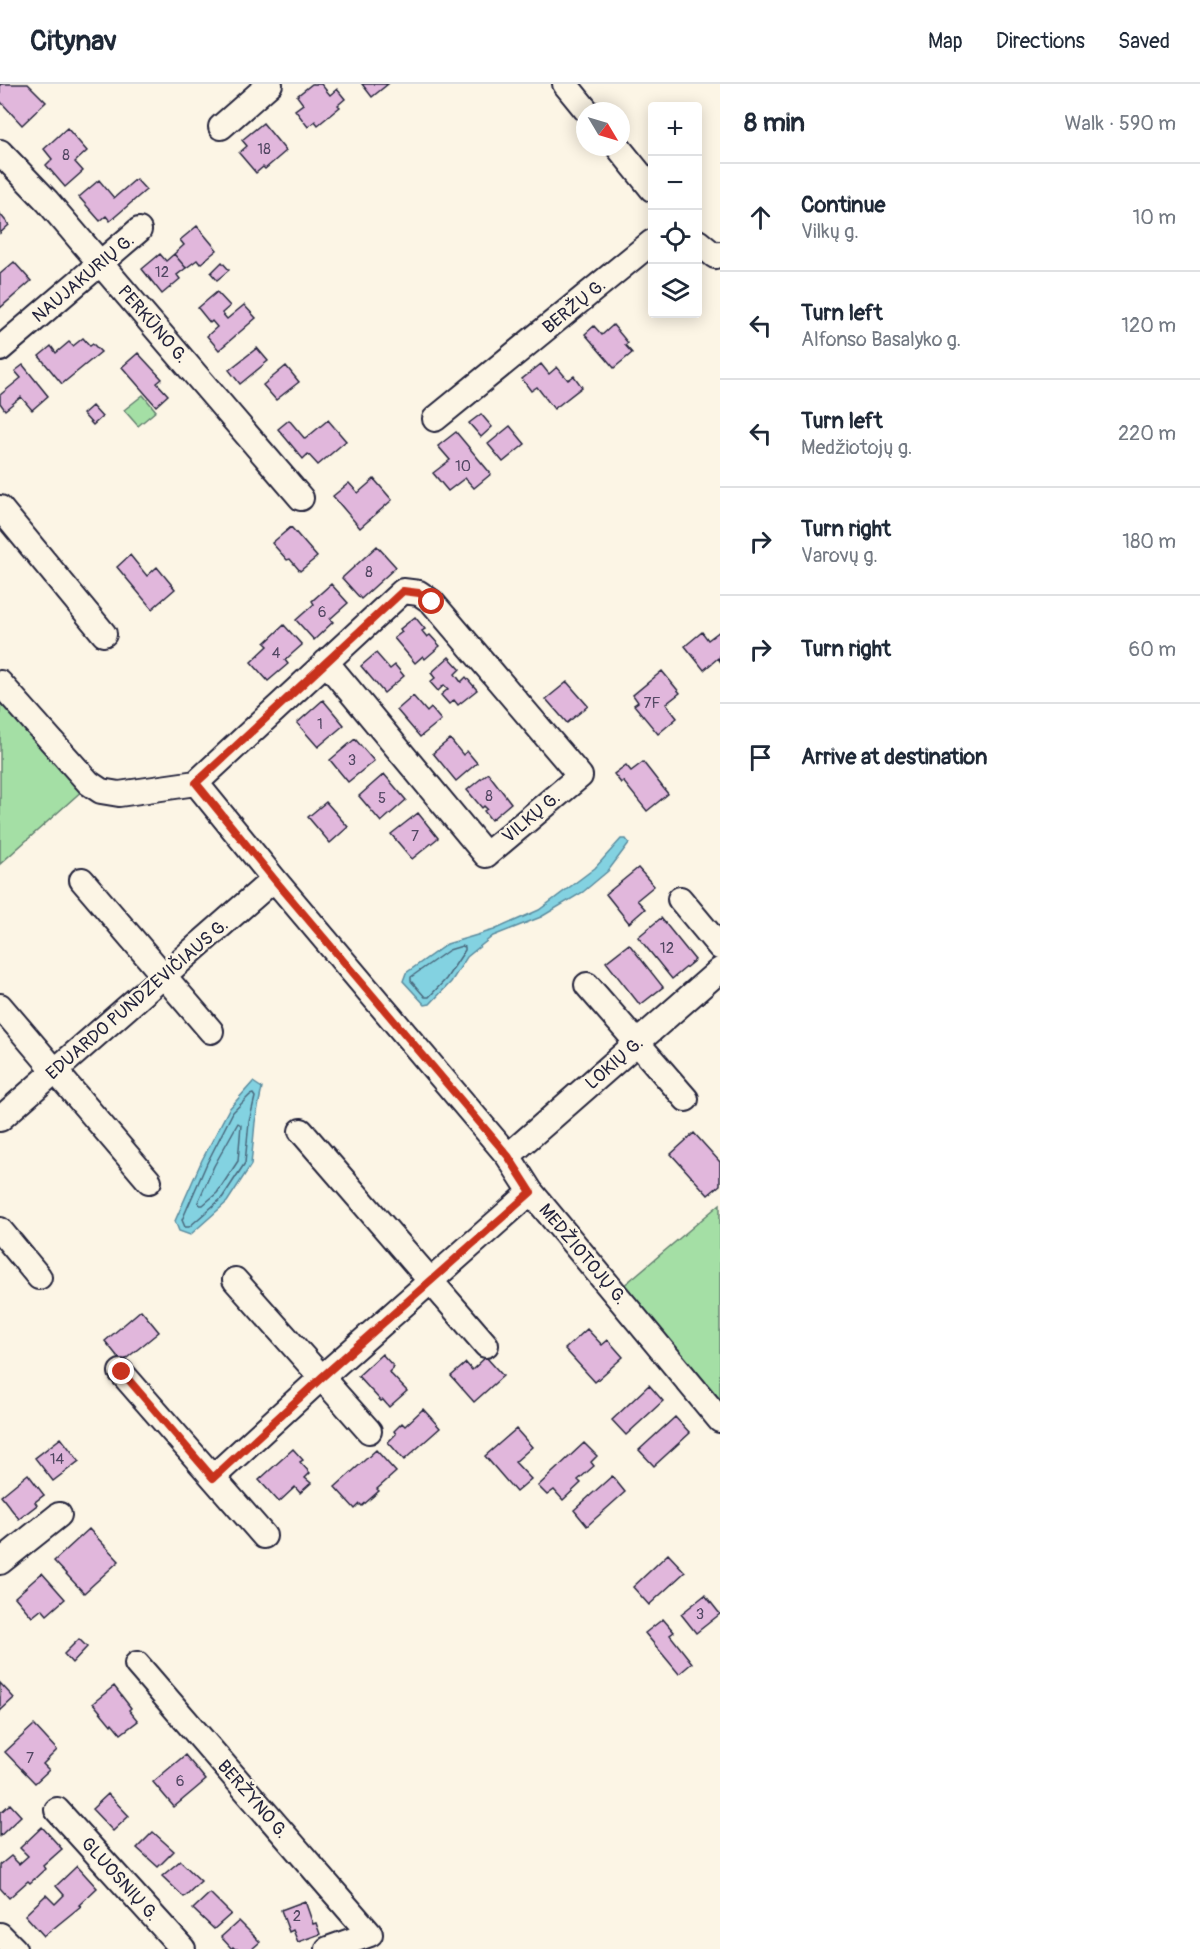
<!DOCTYPE html>
<html lang="en">
<head>
<meta charset="utf-8">
<style>
	:root { --surface:#fff; --page:#f2f2f3; --text:#1f2937; --muted:#747a83; --line:#e0e1e3 }
	body { margin:0; font-family:Pangolin,sans-serif; background:var(--page); color:var(--text) }
	.controls { position:absolute; right:18px; top:18px; display:grid; overflow:hidden; border-radius:6px; box-shadow:0 3px 15px #0003 }
	.controls button { width:54px; height:54px; display:grid; place-items:center; padding:0; border:0; border-bottom:2px solid var(--line); background:var(--surface); color:var(--text); font:30px sans-serif }
	.compass { position:absolute; left:576px; top:18px; width:54px; height:54px; border-radius:50%; background:var(--surface); box-shadow:0 3px 15px #0003; rotate:128deg }
	.stop { position:absolute; width:18px; height:18px; margin:-14px; border:4px solid #c8321e; border-radius:50%; background:#fff }
	.stop.end { background:#c8321e; border-color:#fff; box-shadow:0 2px 6px #0008 }
	.list { margin:0; padding:0; list-style:none }
	h2 { display:flex; justify-content:space-between; align-items:center; height:78px; margin:0; padding:0 24px; font-size:26px }
	h2 small { font-size:20px; font-weight:400; color:var(--muted) }
	.list li { display:grid; grid-template-columns:39px 1fr auto; gap:18px; align-items:center; box-sizing:border-box; height:108px; padding:0 24px; border-top:2px solid var(--line) }
	.list b { display:block; font-size:22px; white-space:nowrap }
	.list p { margin:0; font-size:20px; white-space:nowrap; color:var(--muted) }
	.list em { font-size:20px; font-style:normal; color:var(--muted) }
	.icon { flex:none; width:33px; height:33px; fill:none; stroke:currentColor; stroke-width:2; stroke-linecap:round; stroke-linejoin:round }
	.map { position:relative; flex:none; width:720px; height:1865px; overflow:hidden }
	header { display:flex; align-items:center; gap:36px; box-sizing:border-box; height:84px; padding:0 30px; background:var(--surface); border-bottom:2px solid var(--line) }
	header strong { font-size:28px }
	nav { display:flex; gap:33px; margin-inline-start:auto; font-size:21px }
	main { display:flex }
	aside { flex:1; background:var(--surface) }
	.map>svg:first-child { display:block }
</style>
</head>
<body>
<header>
<strong>Citynav</strong>
<nav><a>Map</a><a>Directions</a><a>Saved</a></nav>
</header>
<main>
<div class="map">
<svg width="720" height="1865" viewBox="0 0 720 1865">
	<rect width="100%" height="100%" fill="#fcf5e5"/>
	<filter id="ink" filterUnits="userSpaceOnUse"><feTurbulence type="fractalNoise" baseFrequency=".0167" numOctaves="2"/><feDisplacementMap in="SourceGraphic" scale="12" xChannelSelector="R" yChannelSelector="G"/><feConvolveMatrix kernelMatrix="1 2 1 2 8 2 1 2 1" color-interpolation-filters="sRGB"/></filter>
	<g filter="url(#ink)">
		<path fill="#a4dfa5" stroke="#638070" stroke-width="1.5" d="M143,311L156,327L138,342L124,326Z
			M0,609L84,705L0,780Z
			M720,1120V1325L622,1203Z"/>
		<path fill="#83d2e1" stroke="#5c8c9f" stroke-width="1.5" d="M621,755H626L629,759L608,787L583,808L541,833L493,852L467,873L451,898L430,920L425,921L403,897L406,889L447,860L494,846L539,826L595,784Z
			M253,998L262,1004L255,1038L251,1081L227,1118L190,1151L179,1147L175,1137L202,1076L229,1025Z"/>
		<g fill="none" stroke-linecap="round" stroke-linejoin="round">
			<path stroke="#49687d" stroke-width="1.5" d="M462,862L465,863V866L446,895L429,913H425L411,897V893L449,866Z
				M253,1010L255,1013L249,1038L245,1079L222,1114L189,1143H185L182,1136L207,1079L233,1028L250,1011Z
				M238,1039L241,1041L238,1077L217,1109L203,1121H200L198,1118L214,1082Z"/>
		</g>
		<path fill="#e1b7dc" stroke="#22223b" stroke-width="1.5" d="M0,0H28L46,18L22,41L0,17Z
			M312,0H321L330,11L337,5L345,15L338,21L340,23L318,41L315,37L308,43L295,26L303,20L297,12Z
			M362,0H388L372,13Z
			M263,39L286,67L265,85L263,83L256,89L239,69L247,62L242,56Z
			M67,44L87,67L75,78L83,87L65,103L46,81L52,75L44,65Z
			M136,95L146,106L110,137L106,132L100,137L79,113L99,96L114,114Z
			M0,130L9,141L0,149Z
			M197,142L217,166L200,180L197,176L186,184L174,170L184,161L180,156Z
			M160,170L166,177L174,170L186,184L177,191L180,195L162,210L142,185Z
			M14,178L31,197L0,224V190Z
			M222,178L229,186L217,196L211,189Z
			M217,208L230,222L222,229L227,235L244,221L256,234L219,266L207,252L217,243L212,237L210,239L198,224Z
			M613,241L628,259L625,261L632,269L614,284L585,250L594,242L602,251Z
			M83,254L90,262L93,260L101,268L62,300L39,272L51,262L56,269L69,258L73,262Z
			M257,264L268,277L240,300L229,286Z
			M138,269L162,295L157,299L168,311L156,322L122,283Z
			M541,280L549,290L557,283L568,296L574,292L582,303L554,325L537,303L531,307L522,295Z
			M23,281L48,312L32,326L21,313L5,326L0,319V311L21,294L15,287Z
			M286,282L299,298L276,316L263,301Z
			M92,322L102,333L93,341L83,330Z
			M481,330L492,343L481,353L469,339Z
			M289,336L305,355L328,336L346,357L318,381L308,370L303,375L278,345Z
			M510,342L525,360L503,378L488,360Z
			M456,348L491,390L474,404L465,394L448,407L433,389L450,376L438,362Z
			M374,395L392,416L360,444L333,412L349,399L358,409Z
			M291,443L317,473L300,487L290,475L287,476L272,459Z
			M377,462L396,483L361,515L342,494Z
			M130,471L147,492L157,483L175,505L152,525L117,483Z
			M331,500L348,519L330,535L333,538L314,556L296,536L314,520L312,517Z
			M415,533L425,545L422,547L427,553L430,551L440,562L425,575L423,572L415,579L394,554L402,548L400,545Z
			M284,541L302,561L285,576L288,580L268,597L251,578L268,562L265,559Z
			M720,547V577L718,574L704,586L685,562L702,548L708,556Z
			M376,569L390,585L395,581L404,592L384,609L361,582Z
			M449,573L460,585L455,590L461,598L466,593L477,606L458,621L454,616L449,620L441,611L448,605L444,601L438,607L430,598L435,594L431,589Z
			M662,587L680,609L666,620L677,634L658,650L634,621L638,618L633,611Z
			M567,598L588,622L567,639L546,615Z
			M413,612L427,628L431,624L441,636L420,653L397,626Z
			M323,616L344,641L318,663L297,639Z
			M355,655L374,677L348,698L330,676Z
			M450,655L463,671L467,667L477,679L456,697L433,669Z
			M643,678L668,710L647,727L623,697L621,699L614,690L626,681L631,687Z
			M488,689L511,719L491,736L484,727L487,725L484,722L482,724L467,706Z
			M384,690L406,716L381,738L359,712Z
			M326,718L348,743L330,759L308,733Z
			M418,729L438,754L412,775L391,750Z
			M638,784L654,802L637,816L645,825L629,839L606,810Z
			M661,834L695,876L672,895L638,853Z
			M629,860L663,903L640,921L606,878Z
			M694,1049L720,1078V1101L708,1111L671,1070Z
			M141,1226L159,1248L122,1278L105,1257Z
			M587,1245L602,1261L608,1256L623,1273L595,1298L565,1265Z
			M382,1270L394,1283L389,1288L407,1307L389,1323L383,1316L381,1317L358,1292Z
			M486,1273L503,1292L474,1318L451,1292L466,1279L472,1286Z
			M649,1301L663,1317L626,1351L612,1336Z
			M423,1325L440,1344L404,1376L388,1358L396,1350L394,1347L402,1339L405,1342Z
			M675,1333L690,1349L654,1382L639,1366Z
			M516,1345L532,1363L515,1378L531,1395L516,1408L485,1372Z
			M61,1354L79,1377L53,1397L35,1374Z
			M584,1359L597,1372L591,1378L594,1382L578,1396L581,1399L563,1416L554,1406L547,1411L538,1402Z
			M293,1365L303,1376L300,1378L310,1389L305,1394L311,1399L300,1409L295,1403L279,1418L259,1396Z
			M376,1366L396,1388L377,1405L379,1407L362,1422L360,1420L355,1425L335,1403Z
			M28,1390L44,1411L35,1418L37,1421L19,1435L1,1412Z
			M612,1392L625,1408L587,1442L574,1426Z
			M89,1445L119,1477L84,1509L54,1477Z
			M668,1470L685,1488L649,1521L633,1503Z
			M42,1489L65,1515L47,1531L42,1525L32,1533L15,1513Z
			M705,1511L720,1530L696,1549L681,1530Z
			M663,1535L674,1548L670,1551L692,1579L679,1590L645,1549Z
			M79,1555L87,1563L72,1579L64,1570Z
			M0,1599L14,1614L0,1627Z
			M114,1602L131,1624L129,1626L138,1637L121,1650L112,1639L111,1641L93,1619Z
			M34,1641L57,1666L43,1680L49,1686L35,1699L5,1668Z
			M185,1671L206,1696L174,1723L153,1698Z
			M108,1710L129,1732L113,1747L92,1725Z
			M10,1720L21,1732L0,1752V1729Z
			M42,1743L62,1765L43,1782L45,1785L30,1799L28,1797L9,1814L0,1804V1781L11,1772L19,1780L28,1772L20,1764Z
			M153,1748L174,1767L158,1783L137,1764Z
			M180,1777L201,1797L184,1813L162,1792Z
			M77,1782L97,1804L79,1821L81,1822L44,1852L25,1831L46,1811L55,1820L64,1811L56,1802Z
			M210,1809L231,1830L214,1845L193,1825Z
			M305,1817L313,1840L316,1839L320,1850L298,1858L293,1846L289,1848L281,1826Z
			M239,1837L260,1858L252,1865H235L233,1863L232,1865L221,1853Z"/>
		<g fill="none" stroke-linecap="round" stroke-linejoin="round">
			<g stroke="#22223b" stroke-width="28">
				<path id="minor" d="M565,0L587,27
					M221,43L270,0
					M618,63L652,105
					M0,68L47,117L301,414
					M698,158L715,172L720,170
					M0,265L139,146
					M435,335L652,158
					M0,424L104,550
					M0,599L89,699L101,707L119,710L196,699L274,795L508,1072L531,1108L720,1336
					M196,699L403,507L419,509L432,518L580,692L486,771L326,578
					M82,796L211,947
					M680,815L720,863
					M587,901L686,1015
					M0,922L149,1097
					M0,1035L274,795
					M301,1047L486,1261
					M508,1072L720,886
					M0,1146L39,1193
					M235,1196L369,1347
					M121,1288L264,1452
					M213,1393L321,1294L531,1108
					M0,1478L59,1431
					M137,1580L370,1850L328,1865
					M57,1726L183,1865
					M0,1851L14,1865"/>
			</g>
			<use href="#minor" stroke="#fcf5e5" stroke-width="24"/>
		</g>
	</g>
	<g fill="none" stroke-linecap="round" stroke-linejoin="round" filter="url(#ink)">
		<path stroke="#c8321e" stroke-width="8" d="M122,1288L213,1394L321,1294L531,1108L508,1072L274,795L196,699L403,507L419,509L432,518"/>
	</g>
	<g text-anchor="middle" stroke-width="5" stroke-linejoin="round" paint-order="stroke">
		<g font-size="15" fill="#524763">
			<text x="264" y="70">18</text>
			<text x="66" y="76">8</text>
			<text x="162" y="193">12</text>
			<text x="463" y="387">10</text>
			<text x="369" y="493">8</text>
			<text x="322" y="533">6</text>
			<text x="276" y="574">4</text>
			<text x="652" y="624">7F</text>
			<text x="320" y="645">1</text>
			<text x="352" y="681">3</text>
			<text x="489" y="717">8</text>
			<text x="382" y="719">5</text>
			<text x="415" y="757">7</text>
			<text x="667" y="869">12</text>
			<text x="57" y="1380">14</text>
			<text x="700" y="1535">3</text>
			<text x="30" y="1679">7</text>
			<text x="180" y="1702">6</text>
			<text x="297" y="1837">2</text>
		</g>
		<g font-size="18" fill="#22223b" stroke="#fcf5e5">
			<text transform="translate(83 194) rotate(-40)" y="6">NAUJAKURIŲ G.</text>
			<text transform="translate(574 222) rotate(-39)" y="6">BERŽŲ G.</text>
			<text transform="translate(153 240) rotate(49)" y="6">PERKŪNO G.</text>
			<text transform="translate(531 733) rotate(-40)" y="6">VILKŲ G.</text>
			<text transform="translate(137 915) rotate(-41)" y="6">EDUARDO PUNDZEVIČIAUS G.</text>
			<text transform="translate(614 979) rotate(-41)" y="6">LOKIŲ G.</text>
			<text transform="translate(583 1170) rotate(50)" y="6">MEDŽIOTOJŲ G.</text>
			<text transform="translate(253 1715) rotate(49)" y="6">BERŽYNO G.</text>
			<text transform="translate(120 1795) rotate(48)" y="6">GLUOSNIŲ G.</text>
		</g>
	</g>
</svg>
<div class="controls">
<button>+</button>
<button>−</button>
<button><svg class="icon" aria-label="locate" viewBox="0 0 24 24"><circle cx="12" cy="12" r="6"/><path d="M12 2v4M12 18v4M2 12h4M18 12h4"/></svg></button>
<button><svg class="icon" aria-label="layers" viewBox="0 0 24 24"><path d="M12 4l9 5-9 5-9-5zM3 14l9 5 9-5"/></svg></button>
</div>
<svg class="compass" viewBox="-18 -18 36 36"><path d="M0-13l5 13h-10z" fill="#e53935"/><path d="M0 13l5-13h-10z" fill="#747a83"/></svg>
<div class="stop" style="left:432px;top:518px"></div>
<div class="stop end" style="left:122px;top:1288px"></div>
</div>
<aside>
<h2>8 min<small>Walk · 590 m</small></h2>
<ul class="list">
<li><svg class="icon" aria-label="ahead" viewBox="0 0 24 24"><path d="M12 20V5M6 11l6-6 6 6"/></svg><div><b>Continue</b><p>Vilkų g.</p></div><em>10 m</em></li>
<li><svg class="icon" aria-label="left" viewBox="0 0 24 24"><path d="M17 20v-9H6M10 6l-5 5 5 5"/></svg><div><b>Turn left</b><p>Alfonso Basalyko g.</p></div><em>120 m</em></li>
<li><svg class="icon" aria-label="left" viewBox="0 0 24 24"><path d="M17 20v-9H6M10 6l-5 5 5 5"/></svg><div><b>Turn left</b><p>Medžiotojų g.</p></div><em>220 m</em></li>
<li><svg class="icon" aria-label="right" viewBox="0 0 24 24"><path d="M7 20v-9h11M14 6l5 5-5 5"/></svg><div><b>Turn right</b><p>Varovų g.</p></div><em>180 m</em></li>
<li><svg class="icon" aria-label="right" viewBox="0 0 24 24"><path d="M7 20v-9h11M14 6l5 5-5 5"/></svg><div><b>Turn right</b></div><em>60 m</em></li>
<li><svg class="icon" aria-label="arrive" viewBox="0 0 24 24"><path d="M6 21V4h12l-3 4 3 4H6"/></svg><div><b>Arrive at destination</b></div></li>
</ul>
</aside>
</main>
</body>
</html>
